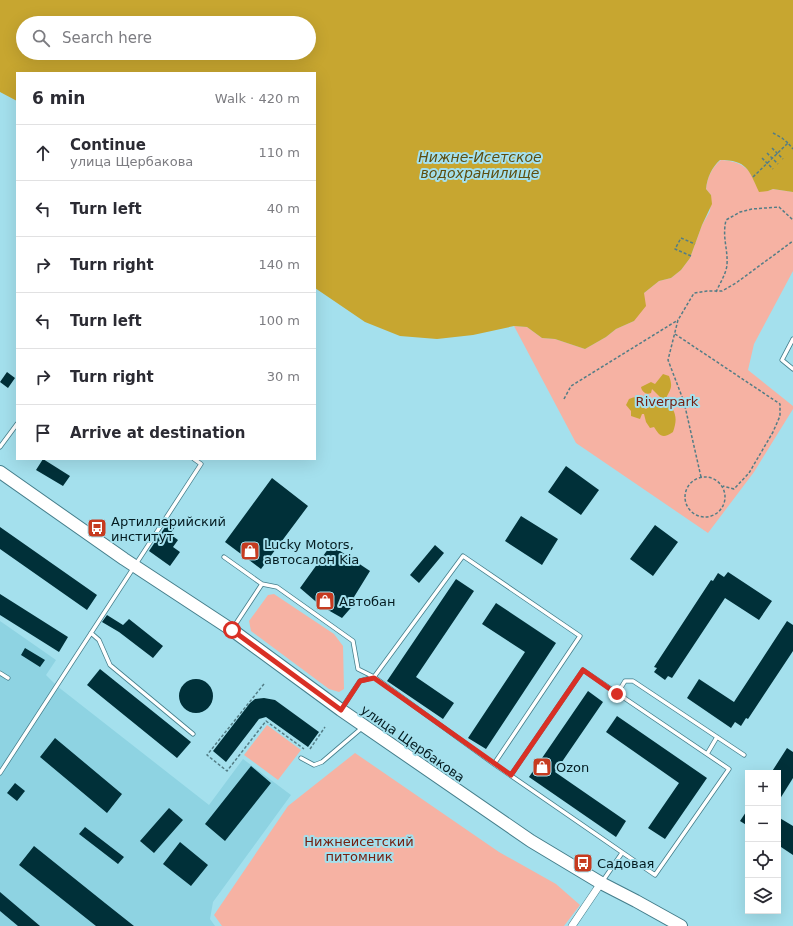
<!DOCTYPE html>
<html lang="en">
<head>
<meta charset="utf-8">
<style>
	:root { --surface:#fff; --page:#f2f2f3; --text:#2b2b33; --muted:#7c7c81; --line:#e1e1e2 }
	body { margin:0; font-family:"DejaVu Sans",sans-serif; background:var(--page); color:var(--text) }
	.controls { position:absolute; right:12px; bottom:12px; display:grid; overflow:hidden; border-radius:0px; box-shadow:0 4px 16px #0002 }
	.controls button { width:36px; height:36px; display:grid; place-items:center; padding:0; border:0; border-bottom:1px solid var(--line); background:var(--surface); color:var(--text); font:20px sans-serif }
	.stop { position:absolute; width:12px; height:12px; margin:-9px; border:3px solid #d93025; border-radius:50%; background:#fff }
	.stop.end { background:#d93025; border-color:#fff; box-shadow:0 1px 4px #0008 }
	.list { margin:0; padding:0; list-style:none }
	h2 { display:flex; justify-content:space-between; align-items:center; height:52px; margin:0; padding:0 16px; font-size:17px }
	h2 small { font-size:13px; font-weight:400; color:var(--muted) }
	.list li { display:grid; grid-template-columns:26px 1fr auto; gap:12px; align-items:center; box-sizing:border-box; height:56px; padding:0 16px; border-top:1px solid var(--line) }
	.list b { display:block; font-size:15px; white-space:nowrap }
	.list p { margin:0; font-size:13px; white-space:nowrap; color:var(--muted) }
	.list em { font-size:13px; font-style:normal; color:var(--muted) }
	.icon { flex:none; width:22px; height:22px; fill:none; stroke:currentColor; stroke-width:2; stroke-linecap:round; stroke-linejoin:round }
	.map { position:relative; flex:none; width:793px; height:926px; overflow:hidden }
	.search { position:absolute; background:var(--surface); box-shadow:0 4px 16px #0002; left:16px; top:16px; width:300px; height:44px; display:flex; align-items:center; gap:10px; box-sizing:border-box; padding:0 14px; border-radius:22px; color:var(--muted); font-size:15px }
	.panel { position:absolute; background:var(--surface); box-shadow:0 4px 16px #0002; left:16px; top:72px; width:300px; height:388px; border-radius:0px }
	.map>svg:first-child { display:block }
</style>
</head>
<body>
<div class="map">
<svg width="793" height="926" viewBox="0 0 793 926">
	<rect width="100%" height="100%" fill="#a4e0ed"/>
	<path fill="#8ed3e2" d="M0,621L56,660L46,675L57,686L209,805L243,759L291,795L213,902L210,919L215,926H0Z"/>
	<path fill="#f6b2a3" d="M721,160C737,161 750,166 755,183L768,191L773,189L793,192V271L754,344L748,370L793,406V409L754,472L708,533L576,443L514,326L527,327L542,338L555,339L585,349L606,337L616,329L634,321L644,293L659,281L671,278L681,270L690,258L702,225L710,211L711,195L706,189C707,178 712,167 721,160Z
		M274,594L334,634L343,646L344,689L339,692L329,689L251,631L249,621L268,595Z
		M267,725L301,750L278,780L244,755Z
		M355,753L499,852L556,884L580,905L564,926H222L214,915L288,806Z"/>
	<path fill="#c7a630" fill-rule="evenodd" d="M0,0H793V192L773,189L768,191L759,192C749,170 747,160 720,160C712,167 707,178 706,189L711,195L712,204L702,225L690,258L681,270L671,278L659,281L644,293L646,306L634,321L616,329L606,337L585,349L555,339L542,338L527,327L514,326L473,335L437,339L400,336L365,322L315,288V73H17V101L0,92ZM23,23H309V53H23Z
		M663,374L669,376C674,389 669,390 665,401C676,410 678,418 673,432C662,440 659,435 654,427L650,428L646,422L644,414H642L640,419L631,416V411L626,405L629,399C634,397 639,396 644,399V408L646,409L650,406L657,403L660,397L652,389L651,393C646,395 642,392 641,387L651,382L655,384Z"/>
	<path fill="#003039" d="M7,372L15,378L8,388L0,382Z
		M43,459L70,476L63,486L36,470Z
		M566,466L599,490L581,515L548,492Z
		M272,478L308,506L261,569L225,542Z
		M521,516L558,539L542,565L505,541Z
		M170,520L177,524L170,534L178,540L173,547L180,552L170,566L149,551Z
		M655,525L678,542L653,576L630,559Z
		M0,527L97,595L87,610L0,549Z
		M331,545L370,571L354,597L356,602L342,618L321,606L300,588Z
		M435,545L444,553L419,583L410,575Z
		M728,572L772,601L759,620L725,598L672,678L668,676L665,680L654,672L657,668L654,667L711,580L713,581L718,573L724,577Z
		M456,579L474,591L416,677L454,703L443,719L387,681Z
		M0,594L68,637L59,652L0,615Z
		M496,603L556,643L486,749L468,738L525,652L482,624Z
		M107,615L123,625L129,619L163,646L153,658L119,632L102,622Z
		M787,621L793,625V651L748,719L746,718L741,726L735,722L731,728L687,698L699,679L734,702Z
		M25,648L45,660L40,667L21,655Z
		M100,669L191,742L177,758L87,685Z
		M179 696a17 17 0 1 1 34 0a17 17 0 1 1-34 0Z
		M588,691L603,702L555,772L626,821L616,837L529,777Z
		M264,698L275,700L319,732L308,747L266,717L259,719L226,762L213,751L250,703L255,699Z
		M617,716L707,778L665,839L648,828L679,783L606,732Z
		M55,738L122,794L107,813L40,757Z
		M787,748L793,752V778L778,802V773H771Z
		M251,766L271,783L225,841L205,824Z
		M15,783L25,791L17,801L7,793Z
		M169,808L183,820L154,853L140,841Z
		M748,809V826L740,821Z
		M778,817L793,826V855L778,845Z
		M85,827L124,857L118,864L79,834Z
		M180,842L208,865L191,886L163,864Z
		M34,846L105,903L134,926H96L19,865Z
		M0,892L40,926H18L0,911Z"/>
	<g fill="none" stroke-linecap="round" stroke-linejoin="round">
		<g stroke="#457e8b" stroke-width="5">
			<path id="lane" d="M793,339L782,360L793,369
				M0,447L17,424
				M224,557L262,584L277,587L353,641L358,669L374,677L494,764L655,875L729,769L583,670L511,775
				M233,628L262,584
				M91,633L99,640L110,665L193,734
				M0,673L8,678
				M617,694L625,681H633L744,755
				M342,708L360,681L374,677L463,556L580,636L494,764
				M707,754L717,737
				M301,758L314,765L322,762L363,727
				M0,773L201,464L194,459
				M602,882L622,853"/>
		</g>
		<g stroke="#457e8b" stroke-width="8">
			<path id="street" d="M572,926L601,883"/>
		</g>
		<g stroke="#457e8b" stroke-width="14">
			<path id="primary" d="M0,472L124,559L232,630L341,710L531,841L601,883L636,901L681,926"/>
		</g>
		<path stroke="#537d86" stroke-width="1.5" stroke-dasharray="3 2" stroke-linecap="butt" d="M773,133L782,138L788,143
			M772,148L783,159
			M767,153L778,164
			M762,158L773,169
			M753,177L788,143L793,149
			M691,256L675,249L681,238L695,244
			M716,292C720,283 726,274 727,265C728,248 722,238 726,220L740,212L752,209L779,207L793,220
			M675,334L780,404V416L773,432L749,473L734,489L723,486
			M564,399L571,386L678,320
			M685 497a20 20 0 1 1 40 0a20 20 0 1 1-40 0Z
			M701,477L684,402L668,360L678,320L694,293L707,291H722L736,283L793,241
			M264,684L207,755L227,771L266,721L304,749
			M310,749L325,727"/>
		<use href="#lane" stroke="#fff" stroke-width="3.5"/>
		<use href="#street" stroke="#fff" stroke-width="7"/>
		<use href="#primary" stroke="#fff" stroke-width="12"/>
	</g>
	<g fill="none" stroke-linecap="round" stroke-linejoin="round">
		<path stroke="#d93025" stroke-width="5" d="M232,630L341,710L360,681L374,678L511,775L583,670L617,694"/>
	</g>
	<defs>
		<g id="bus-square" transform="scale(1)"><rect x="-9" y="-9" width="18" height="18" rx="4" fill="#c63b20" stroke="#a4e0ed"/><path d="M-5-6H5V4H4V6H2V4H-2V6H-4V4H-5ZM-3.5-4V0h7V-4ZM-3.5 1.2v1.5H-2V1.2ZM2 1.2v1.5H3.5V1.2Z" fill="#fff"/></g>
		<g id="shop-square" transform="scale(1)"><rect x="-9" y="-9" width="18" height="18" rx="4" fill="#c63b20" stroke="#a4e0ed"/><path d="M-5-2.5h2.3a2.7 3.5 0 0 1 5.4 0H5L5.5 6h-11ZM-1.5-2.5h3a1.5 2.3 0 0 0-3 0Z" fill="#fff"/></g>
	</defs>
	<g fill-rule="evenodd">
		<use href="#bus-square" x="97" y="528"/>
		<use href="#shop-square" x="250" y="551"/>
		<use href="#shop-square" x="325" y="601"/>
		<use href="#shop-square" x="542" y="767"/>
		<use href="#bus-square" x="583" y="863"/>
	</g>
	<g text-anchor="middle" stroke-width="4" stroke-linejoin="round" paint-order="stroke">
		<g font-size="13" fill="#752112" stroke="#a4e0ed">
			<text x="667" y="406">Riverpark</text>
			<text x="359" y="846">Нижнеисетский<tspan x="359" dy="15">питомник</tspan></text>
		</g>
		<g font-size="13" fill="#041c21" stroke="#a4e0ed" text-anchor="start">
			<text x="111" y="526">Артиллерийский<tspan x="111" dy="15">институт</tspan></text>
			<text x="264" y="549">Lucky Motors,<tspan x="264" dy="15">автосалон Kia</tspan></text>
			<text x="339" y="606">Автобан</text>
			<text x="556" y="772">Ozon</text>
			<text x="597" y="868">Садовая</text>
		</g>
		<g font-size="13" fill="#041c21" stroke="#a4e0ed">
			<text transform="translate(413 743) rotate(35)" y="5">улица Щербакова</text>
		</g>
		<g font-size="14" font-style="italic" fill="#5d4d0f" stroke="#a4e0ed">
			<text x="480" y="162">Нижне-Исетское<tspan x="480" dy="16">водохранилище</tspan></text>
		</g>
	</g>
</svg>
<div class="controls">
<button>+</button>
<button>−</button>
<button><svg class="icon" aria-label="locate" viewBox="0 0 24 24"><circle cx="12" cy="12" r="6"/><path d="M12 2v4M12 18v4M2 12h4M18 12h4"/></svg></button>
<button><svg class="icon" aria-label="layers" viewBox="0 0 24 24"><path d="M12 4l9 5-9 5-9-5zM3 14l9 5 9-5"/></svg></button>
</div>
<div class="stop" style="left:232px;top:630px"></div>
<div class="stop end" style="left:617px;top:694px"></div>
<div class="search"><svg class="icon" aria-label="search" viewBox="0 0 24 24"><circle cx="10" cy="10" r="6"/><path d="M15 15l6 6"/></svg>Search here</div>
<section class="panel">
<h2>6 min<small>Walk · 420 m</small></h2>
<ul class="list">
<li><svg class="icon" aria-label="ahead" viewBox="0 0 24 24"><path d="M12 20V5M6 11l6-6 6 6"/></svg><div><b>Continue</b><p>улица Щербакова</p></div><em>110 m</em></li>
<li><svg class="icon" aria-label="left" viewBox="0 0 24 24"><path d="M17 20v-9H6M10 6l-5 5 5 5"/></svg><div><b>Turn left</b></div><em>40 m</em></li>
<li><svg class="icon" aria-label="right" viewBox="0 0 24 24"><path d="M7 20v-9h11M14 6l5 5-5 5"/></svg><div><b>Turn right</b></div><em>140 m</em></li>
<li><svg class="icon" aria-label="left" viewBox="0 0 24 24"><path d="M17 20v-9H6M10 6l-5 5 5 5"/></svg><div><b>Turn left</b></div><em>100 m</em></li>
<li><svg class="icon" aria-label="right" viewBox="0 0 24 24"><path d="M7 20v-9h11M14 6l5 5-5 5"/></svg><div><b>Turn right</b></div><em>30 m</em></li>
<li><svg class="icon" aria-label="arrive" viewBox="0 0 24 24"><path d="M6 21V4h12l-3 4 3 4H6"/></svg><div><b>Arrive at destination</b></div></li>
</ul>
</section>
</div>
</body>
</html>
